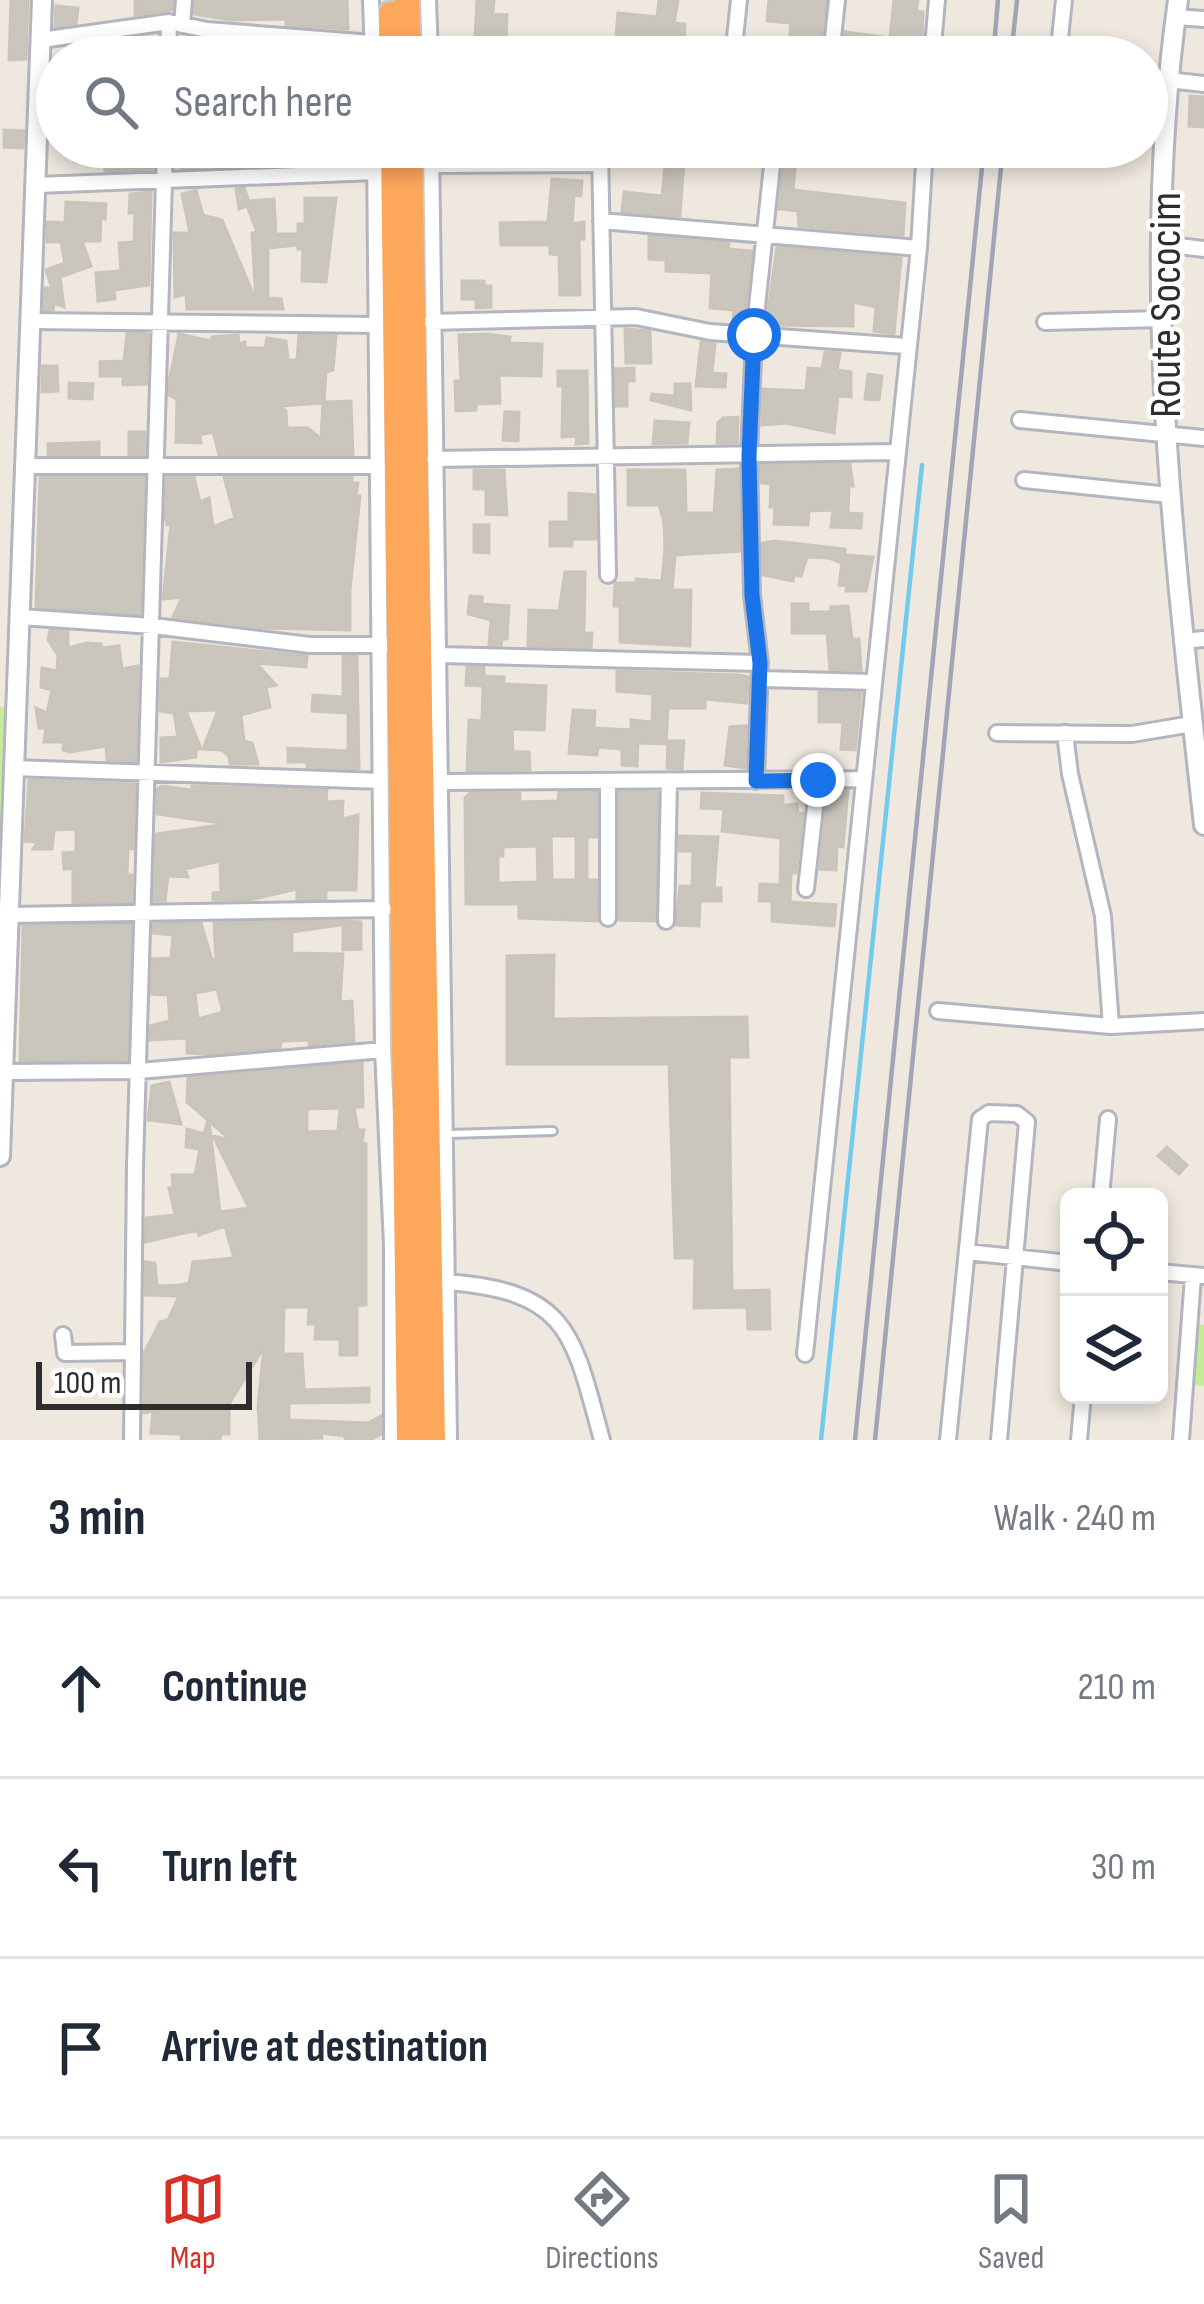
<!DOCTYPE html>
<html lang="en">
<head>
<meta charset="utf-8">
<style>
	:root { --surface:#fff; --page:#f6f6f7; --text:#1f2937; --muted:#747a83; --line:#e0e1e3; --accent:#d93025 }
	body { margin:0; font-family:"Sofia Sans Condensed",sans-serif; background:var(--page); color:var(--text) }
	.controls { position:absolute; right:36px; bottom:36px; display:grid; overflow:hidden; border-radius:18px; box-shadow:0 6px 18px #0003 }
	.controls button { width:108px; height:108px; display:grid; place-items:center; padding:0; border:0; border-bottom:3px solid var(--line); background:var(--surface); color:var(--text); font:60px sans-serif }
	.scale { position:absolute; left:36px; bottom:30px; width:216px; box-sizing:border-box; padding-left:12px; border:6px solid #2d2d2d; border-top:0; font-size:33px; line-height:42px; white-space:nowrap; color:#2d2d2d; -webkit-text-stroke:9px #fff; paint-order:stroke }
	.stop { position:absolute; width:36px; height:36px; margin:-27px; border:9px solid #1a73e8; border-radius:50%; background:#fff }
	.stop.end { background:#1a73e8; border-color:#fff; box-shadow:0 3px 12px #0008 }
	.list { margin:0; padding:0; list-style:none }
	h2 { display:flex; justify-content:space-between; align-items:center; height:156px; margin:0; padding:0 48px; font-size:51px }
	h2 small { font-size:39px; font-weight:400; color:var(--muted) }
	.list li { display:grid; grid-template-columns:78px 1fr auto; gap:36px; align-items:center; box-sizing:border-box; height:180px; padding:0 48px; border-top:3px solid var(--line) }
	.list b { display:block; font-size:45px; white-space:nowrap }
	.list em { font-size:39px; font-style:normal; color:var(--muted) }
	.icon { flex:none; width:66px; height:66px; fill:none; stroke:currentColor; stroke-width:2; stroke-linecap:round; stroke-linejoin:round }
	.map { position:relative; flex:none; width:1204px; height:1440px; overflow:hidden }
	.search { position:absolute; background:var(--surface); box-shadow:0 6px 18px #0003; left:36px; right:36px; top:36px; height:132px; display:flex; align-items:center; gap:30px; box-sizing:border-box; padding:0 42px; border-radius:66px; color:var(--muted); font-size:45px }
	.sheet { height:696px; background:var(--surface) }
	nav { display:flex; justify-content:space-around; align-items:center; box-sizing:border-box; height:168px; border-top:3px solid var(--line); background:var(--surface); font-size:33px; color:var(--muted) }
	nav a { display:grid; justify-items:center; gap:6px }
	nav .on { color:var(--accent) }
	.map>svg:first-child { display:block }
</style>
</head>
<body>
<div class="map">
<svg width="1204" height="1440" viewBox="0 0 1204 1440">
	<rect width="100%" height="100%" fill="#eee8df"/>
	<path fill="#c5eb99" d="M0,707L6,708L4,878H0Z
		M1196,1324L1204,1325V1386L1189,1384Z"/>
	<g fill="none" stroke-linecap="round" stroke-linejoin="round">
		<path stroke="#74c9ee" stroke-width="4.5" d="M821,1440L922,465"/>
	</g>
	<path fill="#cac6be" stroke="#cac4b9" stroke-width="3" fill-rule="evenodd" d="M11,0H28L26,59L9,60Z
		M142,0H173L172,10L135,15V1Z
		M195,0H347L348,29L286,25V19L230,20L194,14Z
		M477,0H494L493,14L507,15L506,40L475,38Z
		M659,0H678L674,23L685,24L684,39L674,38V43L620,41V36H616L618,13L657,17Z
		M769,0H826L820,57H788L791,23L767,21Z
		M894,0H918L916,11L923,12L921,57H842L845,32L890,38Z
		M56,6L78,8L76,24L55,27Z
		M114,41L115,57H78L73,47Z
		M278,47L328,51V55L277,57Z
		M1190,96L1204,97V127L1189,126Z
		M4,130L24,131L23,148L4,147Z
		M76,147H150L153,169L105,171V162L75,161Z
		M207,147H271V160L240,159V166L217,167Z
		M667,147H685L680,216L622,212L624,192L662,196Z
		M181,148H202L205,167L181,168Z
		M783,169H795L793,190L905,203L903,235L799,226L798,211L779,209Z
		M552,179L582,181L581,196L574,195L572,224L584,222V239H579L580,295H560L559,255L550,254V245H501L500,223L548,222Z
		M244,188L249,201L274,199L276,234H298V224H305V198H336L326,282L302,281L303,249H298V245L268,248V298L281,299L283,309H187L186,294L175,297L174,233H190L182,194L196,190L203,215L222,220L256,301L252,233L257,232L247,206L239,209L236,189Z
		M151,192L149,285L114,290L115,299L98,301L96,273L121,271L119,243L134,242L135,213H129L130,194Z
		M66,202L106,204L105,219L101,218L100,241H82L91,266L60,277L64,307L54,303L53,310H44L45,288H52L46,270L65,263L61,242H47V222L65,223Z
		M649,236L729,243L728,249L752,251L744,320L733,319L734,310L710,308L712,273L666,271V260L649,259Z
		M777,247L901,258L894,334L874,331L876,307L853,302V326L766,325Z
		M462,281H484V286H491V307L476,308V299H462Z
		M625,329L650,331L651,363H626Z
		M127,333L148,334L147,384L123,385V376H100V362L124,361Z
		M179,334L211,341L212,337L238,335L239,344L245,342V348H265L267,338L286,341L288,360H297L299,335L336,336L333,370L326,372L324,402L351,401L353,455H219L213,432L200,435L201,443L176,442L177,399L169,395V382ZM323,403L321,439L308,428H287L286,411L280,406Z
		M486,334L510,337L509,343L542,344L541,376L499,375L500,403L476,404V410L456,411L455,381H461L459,335Z
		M701,342L715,344L712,373L726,374L725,387L696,386Z
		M825,352L840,353L837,370L851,372V397L838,396L834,433L786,423L762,425L763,389L806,391L808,368L822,369Z
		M42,366H57L58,391L42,392Z
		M634,368V381H627V406H616L615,369Z
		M558,371H587L588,443L576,444L577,436L562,437L563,386H558Z
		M868,374L882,376L879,400L865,399Z
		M69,383L93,384L92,399L69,398Z
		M675,384H690L691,410L651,400L652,394L675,396Z
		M505,412H519L518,441L503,440Z
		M738,417L737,443H717L718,423L723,418Z
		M655,421L689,423L687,443L653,444Z
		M129,432H145V455H129Z
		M99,442V455H48V444Z
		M850,464L853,486H849L848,513L862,514L861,528L831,527L833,510L809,511L808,525L774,524L775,507H770L771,484L761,483L760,465Z
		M738,469L740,551L675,555L672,590H691L690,646L620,642V606H614L615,583H636V579L662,581L665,548L664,522L659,505H628V470H685L686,513H714L717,470Z
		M474,470H504L507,515L486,514V489H474Z
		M40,477H144L140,614L36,607Z
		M167,477H194L200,502L209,498L213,527L235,518L224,477H352V483H358L356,496H360L350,590V630L265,628L173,617L182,597L163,599L171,524L167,525L165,516Z
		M569,493L595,495L596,539H572V546H550V522H569Z
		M474,525H489V553L474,552Z
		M774,541L845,549V555L873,557L866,591H846L847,586L839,585L842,563L829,558L807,557L801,576L794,575L793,581L763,575L762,543Z
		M565,572H585L584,633H592L591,648L528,646L529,610L559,611Z
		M470,596L482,597V604L509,606L507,639H502L501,645H489L491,620L468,614Z
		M792,604H808V612H831V607L848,606L852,639H859L861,670H830L827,633H792Z
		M50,630L68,632V648L87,643L101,644V648L119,646L122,669L138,666L136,761L107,760L106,746L70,752L63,750L64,742H44L46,728H39L36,708L47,713L52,690L41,687L42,668L57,671L58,655L48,640Z
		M173,642L307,656L306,667L256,663L276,685L266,687L270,707L241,715L244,741L252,743L258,764H230L229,756L222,750L203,749L218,710L186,711L201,749H196V757L161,762V738L178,737L174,713L160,711L161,679H170Z
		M343,656H357L359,769L307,767V762H288V748L348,751V713L312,711L313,695L343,697Z
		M467,667H484V676L504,677V684L546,686L544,730L512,729L513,752H529L530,770L467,771L469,720L482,721L483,686L466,685Z
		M617,671L739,675L748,677L747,703L705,699V708H668L666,744L638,743L637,766L622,765V749L598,747L597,755L569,753L573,710L595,711L594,728L631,730V720L652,722L653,694L617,691Z
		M819,692L861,693L855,750L841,749L843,722H819Z
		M742,726H747L745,768L725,765L730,727Z
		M668,741H684L682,769L667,768Z
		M29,780L135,784L133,849L128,848L127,875H132L131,902L73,903V868L64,869L63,853L76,852V829L54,830L52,849H33L38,842L25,841Z
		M162,786L192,790V786L327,790L326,802L343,801L342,819L358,815L356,890H326V899H297V889L249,900H213V893L221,892L220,861L185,869L188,877L168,876L165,901H154L156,834L227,824L157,814V789Z
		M828,790H848L843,847L837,846L836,870L820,869Z
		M559,792H597V837H587V880H597L598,921L519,918V904H466L465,798L470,793H520V802L558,801ZM551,836H576V880H552ZM537,846L538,882L498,883V856H503V847Z
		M619,792H658L655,921L619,920Z
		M702,793L783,796V805L797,804L798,814L803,813L796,873H791L790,902L836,905L834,926L772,921V901H759L760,884L780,885L781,838L722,831L724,809L701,808Z
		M679,836L718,837L714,888H721V901H700L699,926L676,925L680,886H692L693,851H679Z
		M340,921V925L292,932V953L343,954L340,1002L352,1001L354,1041L309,1045L310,1040L281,1041L280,1048L209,1054L187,1053V1038L150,1040V1026L170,1021L168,995L151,994L152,959L171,958L173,935L153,933V924L201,923L212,960H216L214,923ZM217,989L223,1012L198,1019L195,993Z
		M343,921L361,922V949L343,950Z
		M131,924L127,1060L20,1061L23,926Z
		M554,955L553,1019L747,1017L748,1057H729L732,1291L769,1290L770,1329H748L747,1307L694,1308L695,1258H675L669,1064H507V956Z
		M362,1063L363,1107H354L358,1130H364L362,1143L366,1144V1305L357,1306V1355H340V1339H315L316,1324H308L309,1307H284L283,1354H302L304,1390L369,1388V1402L289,1403V1420L368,1423L381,1416V1434L370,1440H345V1436L322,1433V1438L260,1440L258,1406L264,1347L229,1404V1434H221L220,1439L181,1440L182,1434L151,1433L153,1411L144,1413V1353L160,1322L168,1320L179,1296L145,1295V1262L155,1263L157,1286L181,1285L189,1283L193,1262L234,1258L225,1226L199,1235L198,1231L188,1232L145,1242L146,1218L175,1215L169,1188H173L172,1175H195L200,1149L186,1147L187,1129L204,1134L208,1120L187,1102L188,1078ZM340,1108L338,1131L307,1132V1109ZM209,1121L231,1140L213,1136L249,1208L220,1212Z
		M169,1082L181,1124L148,1120L152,1086Z
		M1167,1147L1187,1165L1179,1174L1158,1156Z"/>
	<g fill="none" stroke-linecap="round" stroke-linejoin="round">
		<g stroke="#b3b5c0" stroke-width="12">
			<path id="lane" d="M448,1134L553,1131"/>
		</g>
		<g stroke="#b3b5c0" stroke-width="20">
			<path id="street" d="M371,0L373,57
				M428,0L430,57
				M1175,17L1204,19
				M182,25L184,0
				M41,40L169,22L207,30L373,43
				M168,57L169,22
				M733,57L739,0
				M831,57L837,0
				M932,57L937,0
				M1058,57L1064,0
				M1168,80L1204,84
				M375,147L383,1050L392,1245V1440
				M431,147L449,1440
				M600,147L608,575
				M431,165L600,164
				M37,185L376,172
				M601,221L919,248
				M1162,244L1204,249
				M31,321L378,325
				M431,322L636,317L710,332L906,346
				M1045,322L1161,319
				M1020,420L1204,438
				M434,459L897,452
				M27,466H377
				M1024,480L1169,495
				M20,617L153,626L310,645H386
				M1182,641L1204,639
				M440,655L760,663
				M759,679L873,682
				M997,733L1132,734L1192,724
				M1065,733L1070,774L1103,916L1111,1026
				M13,768L381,781
				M756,781L760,663L752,595L749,456L754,335L774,147
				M439,782L863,779
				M806,889L818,780
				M9,915L384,909
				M608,918V783
				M666,921L669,782
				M938,1011L1111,1026L1204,1021
				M3,1072L139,1071L383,1050
				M1101,1197L1108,1119
				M967,1252L1069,1263
				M1159,1272L1204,1276
				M446,1282C569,1291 573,1333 602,1440
				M63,1335L65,1353L133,1352
				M805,1354L919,248L925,147
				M132,1440L135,1165L165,147
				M948,1440L980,1119L989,1113L1017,1114L1027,1122L999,1440
				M1079,1440L1083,1395
				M1181,1440L1193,1276"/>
		</g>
		<g stroke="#b3b5c0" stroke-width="24">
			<path id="secondary" d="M1178,0C1139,275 1174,551 1204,825
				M408,51L456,57
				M0,1156L42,0"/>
		</g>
		<g stroke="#c8c8c8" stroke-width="30">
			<path id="highway" d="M407,0L409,57
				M391,14L392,57
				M393,147L409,1440
				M410,147L433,1440"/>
		</g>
		<use href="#lane" stroke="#fff" stroke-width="6"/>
		<use href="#street" stroke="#fff" stroke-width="14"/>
		<use href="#secondary" stroke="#fff" stroke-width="18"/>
		<use href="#highway" stroke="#fda75b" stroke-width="24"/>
		<path stroke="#a2a4b7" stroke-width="4.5" d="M993,57L998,0
			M1011,57L1017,0
			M855,1440L984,147
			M875,1440L1003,147"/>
	</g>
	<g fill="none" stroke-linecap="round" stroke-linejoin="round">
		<path stroke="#1a73e8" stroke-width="15" d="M754,335L749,456L752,595L760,663L756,781L818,780"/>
	</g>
	<g text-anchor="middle" stroke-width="9" stroke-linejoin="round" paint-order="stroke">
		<g font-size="45" fill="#2d2d2d" stroke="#fff">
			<text transform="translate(1164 305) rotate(-90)" y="16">Route Sococim</text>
		</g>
	</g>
</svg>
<div class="controls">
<button><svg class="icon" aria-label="locate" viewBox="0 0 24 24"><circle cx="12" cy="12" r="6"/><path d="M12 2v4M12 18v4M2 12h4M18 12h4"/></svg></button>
<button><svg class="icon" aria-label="layers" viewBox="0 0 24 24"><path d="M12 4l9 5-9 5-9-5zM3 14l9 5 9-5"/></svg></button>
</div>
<div class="scale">100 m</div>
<div class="stop" style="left:754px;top:335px"></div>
<div class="stop end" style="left:818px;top:780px"></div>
<div class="search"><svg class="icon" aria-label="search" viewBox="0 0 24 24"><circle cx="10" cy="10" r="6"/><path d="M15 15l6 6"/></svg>Search here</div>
</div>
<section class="sheet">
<h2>3 min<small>Walk · 240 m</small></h2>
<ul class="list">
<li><svg class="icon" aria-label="ahead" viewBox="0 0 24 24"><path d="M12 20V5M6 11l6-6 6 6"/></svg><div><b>Continue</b></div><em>210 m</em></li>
<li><svg class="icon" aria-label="left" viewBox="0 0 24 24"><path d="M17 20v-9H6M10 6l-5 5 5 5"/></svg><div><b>Turn left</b></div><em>30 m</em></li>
<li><svg class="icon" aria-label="arrive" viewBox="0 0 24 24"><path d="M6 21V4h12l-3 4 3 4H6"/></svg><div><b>Arrive at destination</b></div></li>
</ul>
</section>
<nav>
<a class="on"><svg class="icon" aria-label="map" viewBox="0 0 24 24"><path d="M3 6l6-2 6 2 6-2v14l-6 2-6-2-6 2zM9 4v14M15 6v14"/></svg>Map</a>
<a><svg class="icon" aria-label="directions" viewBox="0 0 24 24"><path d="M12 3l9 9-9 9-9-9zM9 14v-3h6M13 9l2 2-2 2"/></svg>Directions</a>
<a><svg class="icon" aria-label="saved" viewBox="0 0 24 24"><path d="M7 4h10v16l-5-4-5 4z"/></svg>Saved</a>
</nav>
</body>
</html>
